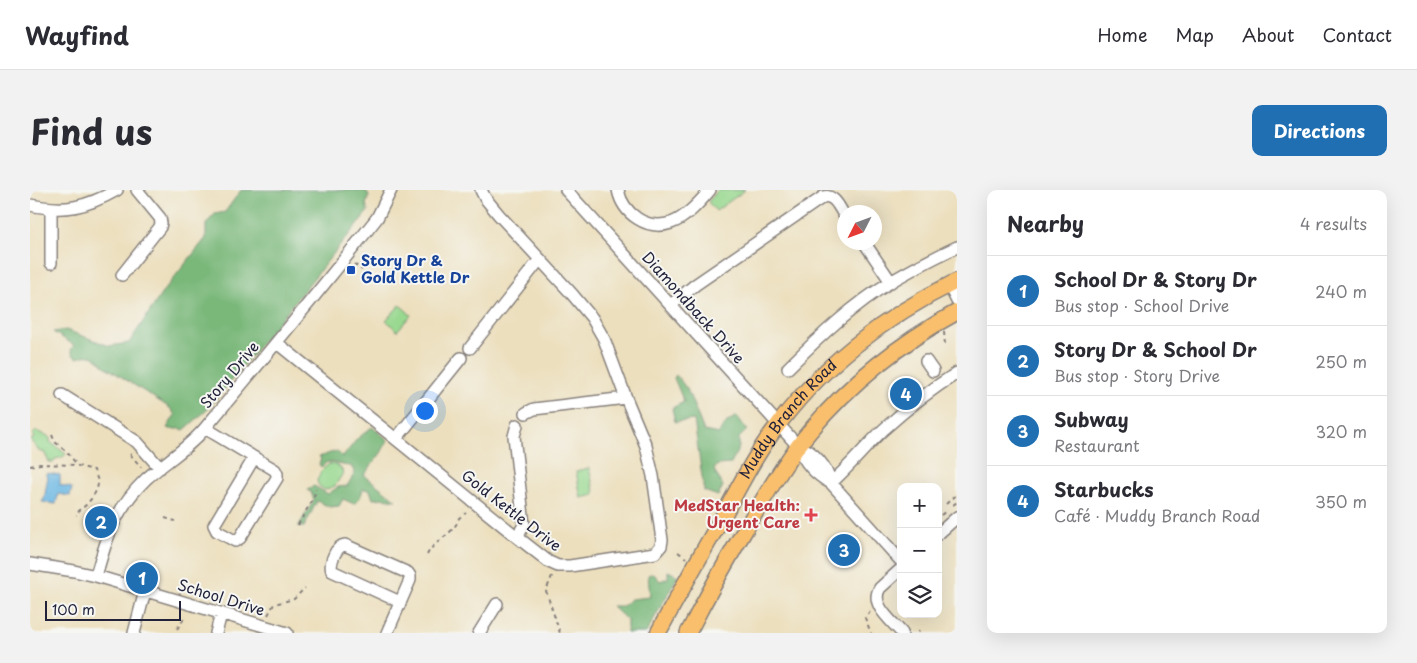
<!DOCTYPE html>
<html lang="en">
<head>
<meta charset="utf-8">
<style>
	:root { --surface:#fff; --page:#f2f2f3; --text:#2b2b33; --muted:#7c7c81; --line:#e1e1e2; --accent:#1f6fb2 }
	body { margin:0; font-family:"Playpen Sans",sans-serif; background:var(--page); color:var(--text) }
	.controls { position:absolute; right:15px; bottom:15px; display:grid; overflow:hidden; border-radius:10px; box-shadow:0 5px 20px #0002 }
	.controls button { width:45px; height:45px; display:grid; place-items:center; padding:0; border:0; border-bottom:1px solid var(--line); background:var(--surface); color:var(--text); font:25px sans-serif }
	.compass { position:absolute; left:807px; top:15px; width:45px; height:45px; border-radius:50%; background:var(--surface); box-shadow:0 5px 20px #0002; rotate:228deg }
	.scale { position:absolute; left:15px; bottom:12px; width:136px; box-sizing:border-box; padding-left:5px; border:2px solid #22223b; border-top:0; font-size:14px; line-height:18px; white-space:nowrap; color:#22223b; -webkit-text-stroke:4px #f6f6f2; paint-order:stroke }
	.you { position:absolute; left:394px; top:220px; width:18px; height:18px; margin:-12px; border:4px solid #fff; border-radius:50%; background:#1a73e8; box-shadow:0 0 0 8px #1a73e833 }
	.badge { display:grid; place-items:center; width:32px; height:32px; border-radius:50%; background:var(--accent); color:#fff; font-size:16px; font-weight:700 }
	.pin { position:absolute; translate:-50% -50%; border:2px solid #fff; box-shadow:0 1px 5px #0006 }
	.list { margin:0; padding:0; list-style:none }
	h2 { display:flex; justify-content:space-between; align-items:center; height:65px; margin:0; padding:0 20px; font-size:21px }
	h2 small { font-size:16px; font-weight:400; color:var(--muted) }
	.list li { display:grid; grid-template-columns:32px 1fr auto; gap:15px; align-items:center; box-sizing:border-box; height:70px; padding:0 20px; border-top:1px solid var(--line) }
	.list b { display:block; font-size:19px; white-space:nowrap }
	.list p { margin:0; font-size:16px; white-space:nowrap; color:var(--muted) }
	.list em { font-size:16px; font-style:normal; color:var(--muted) }
	.icon { flex:none; width:28px; height:28px; fill:none; stroke:currentColor; stroke-width:2; stroke-linecap:round; stroke-linejoin:round }
	.map { position:relative; flex:none; width:927px; height:443px; overflow:hidden; border-radius:10px }
	header { display:flex; align-items:center; gap:30px; box-sizing:border-box; height:70px; padding:0 25px; background:var(--surface); border-bottom:1px solid var(--line) }
	header strong { font-size:24px }
	nav { display:flex; gap:28px; margin-inline-start:auto; font-size:18px }
	.intro { display:flex; align-items:center; justify-content:space-between; box-sizing:border-box; height:120px; padding:0 30px }
	h1 { margin:0; font-size:35px }
	.button { padding:12px 22px; border-radius:10px; background:var(--accent); color:#fff; font-size:18px; font-weight:700 }
	main { display:flex; gap:30px; padding:0 30px }
	aside { flex:1; background:var(--surface); border-radius:10px; box-shadow:0 5px 20px #0002 }
	.map>svg:first-child { display:block }
</style>
</head>
<body>
<header>
<strong>Wayfind</strong>
<nav><a>Home</a><a>Map</a><a>About</a><a>Contact</a></nav>
</header>
<div class="intro"><h1>Find us</h1><a class="button">Directions</a></div>
<main>
<div class="map">
<svg width="927" height="443" viewBox="0 0 927 443">
	<rect width="100%" height="100%" fill="#f6f6f2"/>
	<filter id="ink" filterUnits="userSpaceOnUse"><feTurbulence type="fractalNoise" baseFrequency=".02" numOctaves="2"/><feDisplacementMap in="SourceGraphic" scale="10" xChannelSelector="R" yChannelSelector="G"/><feConvolveMatrix kernelMatrix="1 2 1 2 8 2 1 2 1" color-interpolation-filters="sRGB"/></filter>
	<filter id="wash" filterUnits="userSpaceOnUse"><feTurbulence type="fractalNoise" baseFrequency=".0096" numOctaves="4" result="noise"/><feDisplacementMap in="SourceGraphic" scale="20" xChannelSelector="R" yChannelSelector="G"/><feGaussianBlur stdDeviation="1.12" result="paint"/><feColorMatrix in="noise" values="0 0 0 0 0 0 0 0 0 0 0 0 0 0 0 0 0 1.4 0 .05"/><feComposite in="paint" operator="in"/></filter>
	<g filter="url(#wash)">
		<rect width="100%" height="100%" fill="#ecdfbd"/>
		<path fill="#98d88f" stroke="#5d7d65" d="M688,0H715L686,21L678,12Z
			M370,115L381,125L367,141L356,130Z
			M6,241L18,246L20,248V252L36,264L33,267L25,269L24,272H19L14,262H10L1,251L4,247L2,245Z
			M299,274C306,274 311,276 313,283L305,296L295,300L289,296L287,291L291,281Z
			M559,278L565,305L551,308L546,281Z"/>
		<path fill="#7ab87a" stroke="#4e6d5a" d="M211,0H335L339,6L336,14L338,21L178,219L154,240C148,237 143,241 137,238L145,225L140,218L73,175C67,166 58,163 48,168L43,165L41,160L44,155L23,142L36,140L80,156L99,153L134,100L176,48V34L185,24L195,22Z
			M646,185L657,199L674,241L688,244L697,232L707,226L717,240L709,248V257L701,274L687,275L684,280L693,296L688,306L674,301L664,230L645,232L642,218L654,212L644,188Z
			M342,237L358,250L351,263L334,285L366,310L354,308L343,309L340,300L333,299L330,308L324,314L313,309L309,316L300,317L287,311L274,337H268L284,310L281,302L277,300L284,296L298,304L308,297L317,296L325,283L321,276C312,276 306,272 297,272L291,277L289,274L291,269L289,267L306,261L313,267L327,249Z
			M638,381L648,386L616,443H597V430L582,416H593L601,409L620,407L618,385L623,383L630,391L638,388Z"/>
		<path fill="#68b5e2" stroke="#456c8e" d="M16,283L30,285V295L42,298L40,306L28,304L26,314L12,312L13,310H14L18,286H16Z"/>
	</g>
	<g filter="url(#ink)">
		<g fill="none" stroke-linecap="round" stroke-linejoin="round">
			<g stroke="#87807c" stroke-width="14">
				<path id="minor" d="M536,0L768,256C774,272 786,285 801,293L871,371
					M588,0C593,24 617,41 641,33C656,28 670,12 680,0
					M0,15C35,22 55,18 87,0
					M834,52L861,92
					M21,73V19
					M92,85L130,37L131,33L130,28L107,0
					M919,95L927,111
					M641,115L665,95L793,7C804,4 809,17 814,25
					M247,153L487,347L519,372L528,376H540L625,363L631,356L632,350L623,286L616,256L596,208L574,149L562,128L542,104L469,25L455,8L451,0
					M440,158L510,69
					M896,171L903,181
					M758,178C790,146 823,115 862,91C883,79 905,67 927,57
					M32,205L107,252L130,278
					M496,223L504,219L596,208
					M487,235L484,246L494,335L487,347
					M175,238L245,280L247,284V288L210,348L205,351L187,341L184,335L224,268
					M366,249L431,168
					M768,256C784,261 797,277 801,293
					M801,293C820,276 835,257 853,240C877,218 900,200 927,183
					M908,344L927,327
					M0,374L44,381L66,386L257,443
					M871,379L850,398C839,414 862,431 872,443
					M66,386C77,346 85,319 116,289C136,271 159,258 176,237C234,168 291,99 347,28L361,0
					M104,443L115,401
					M186,443L191,424
					M357,443L380,390V386L378,383L315,355C306,356 299,373 302,381L370,412
					M449,443L467,414"/>
			</g>
			<g stroke="#87807c" stroke-width="18">
				<g id="major">
					<path id="s1" d="M628,443C650,402 673,361 696,321C710,295 724,267 742,243C789,177 855,126 927,91"/>
					<path d="M658,443C679,402 701,363 725,323C742,295 759,266 780,241C821,192 872,152 927,122"/>
				</g>
			</g>
			<path stroke="#87807c" stroke-width="2" stroke-dasharray="4 4" stroke-linecap="butt" d="M324,74L332,80
				M914,142L915,155
				M22,245L25,252L37,262L48,276L64,280C65,284 68,289 68,293C68,302 57,316 49,320L48,325H46
				M100,264L111,277
				M0,276L10,274L45,275
				M916,314L925,306
				M923,315L927,312
				M911,325L916,321
				M135,328L145,331
				M268,335L284,307L286,298
				M648,362L656,368
				M397,365C404,350 424,345 429,328L436,323
				M522,386L516,401L530,443
				M840,421L835,428L841,443
				M238,425L244,414L264,409L275,398
				M147,439L155,427
				M888,441L889,443"/>
			<use href="#minor" stroke="#fff" stroke-width="11"/>
			<use href="#major" stroke="#f9bf6d" stroke-width="15"/>
		</g>
	</g>
	<rect fill="#1a4fb4" stroke="#f6f6f2" stroke-width="2" x="316" y="75" width="10" height="10" rx="2.5"/>
	<path fill="#e0444e" stroke="#f6f6f2" stroke-width="2" d="M778.5 317.5h5v5h5v5h-5v5h-5v-5h-5v-5h5z"/>
	<g text-anchor="middle" stroke-width="4" stroke-linejoin="round" paint-order="stroke">
		<g font-size="15" font-weight="bold" fill="#164399" stroke="#f6f6f2" text-anchor="start">
			<text x="331" y="76">Story Dr &amp;<tspan x="331" dy="17">Gold Kettle Dr</tspan></text>
		</g>
		<g font-size="15" fill="#22223b" stroke="#f6f6f2">
			<text transform="translate(663 118) rotate(48)" y="5">Diamondback Drive</text>
			<text transform="translate(200 185) rotate(-50)" y="5">Story Drive</text>
			<text dy="5" stroke="none"><textPath href="#s1" startOffset="251">Muddy Branch Road</textPath></text>
			<text transform="translate(481 321) rotate(38)" y="5">Gold Kettle Drive</text>
			<text transform="translate(191 408) rotate(17)" y="5">School Drive</text>
		</g>
		<g font-size="15" font-weight="bold" fill="#be3a42" stroke="#f6f6f2" text-anchor="end">
			<text x="770" y="321">MedStar Health:<tspan x="770" dy="17">Urgent Care</tspan></text>
		</g>
	</g>
</svg>
<div class="controls">
<button>+</button>
<button>−</button>
<button><svg class="icon" aria-label="layers" viewBox="0 0 24 24"><path d="M12 4l9 5-9 5-9-5zM3 14l9 5 9-5"/></svg></button>
</div>
<svg class="compass" viewBox="-18 -18 36 36"><path d="M0-13l5 13h-10z" fill="#e53935"/><path d="M0 13l5-13h-10z" fill="#7c7c81"/></svg>
<div class="scale">100 m</div>
<div class="you"></div>
<div class="pin badge" style="left:112px;top:388px">1</div>
<div class="pin badge" style="left:71px;top:332px">2</div>
<div class="pin badge" style="left:814px;top:360px">3</div>
<div class="pin badge" style="left:876px;top:204px">4</div>
</div>
<aside>
<h2>Nearby<small>4 results</small></h2>
<ul class="list">
<li><span class="badge">1</span><div><b>School Dr &amp; Story Dr</b><p>Bus stop · School Drive</p></div><em>240 m</em></li>
<li><span class="badge">2</span><div><b>Story Dr &amp; School Dr</b><p>Bus stop · Story Drive</p></div><em>250 m</em></li>
<li><span class="badge">3</span><div><b>Subway</b><p>Restaurant</p></div><em>320 m</em></li>
<li><span class="badge">4</span><div><b>Starbucks</b><p>Café · Muddy Branch Road</p></div><em>350 m</em></li>
</ul>
</aside>
</main>
</body>
</html>
